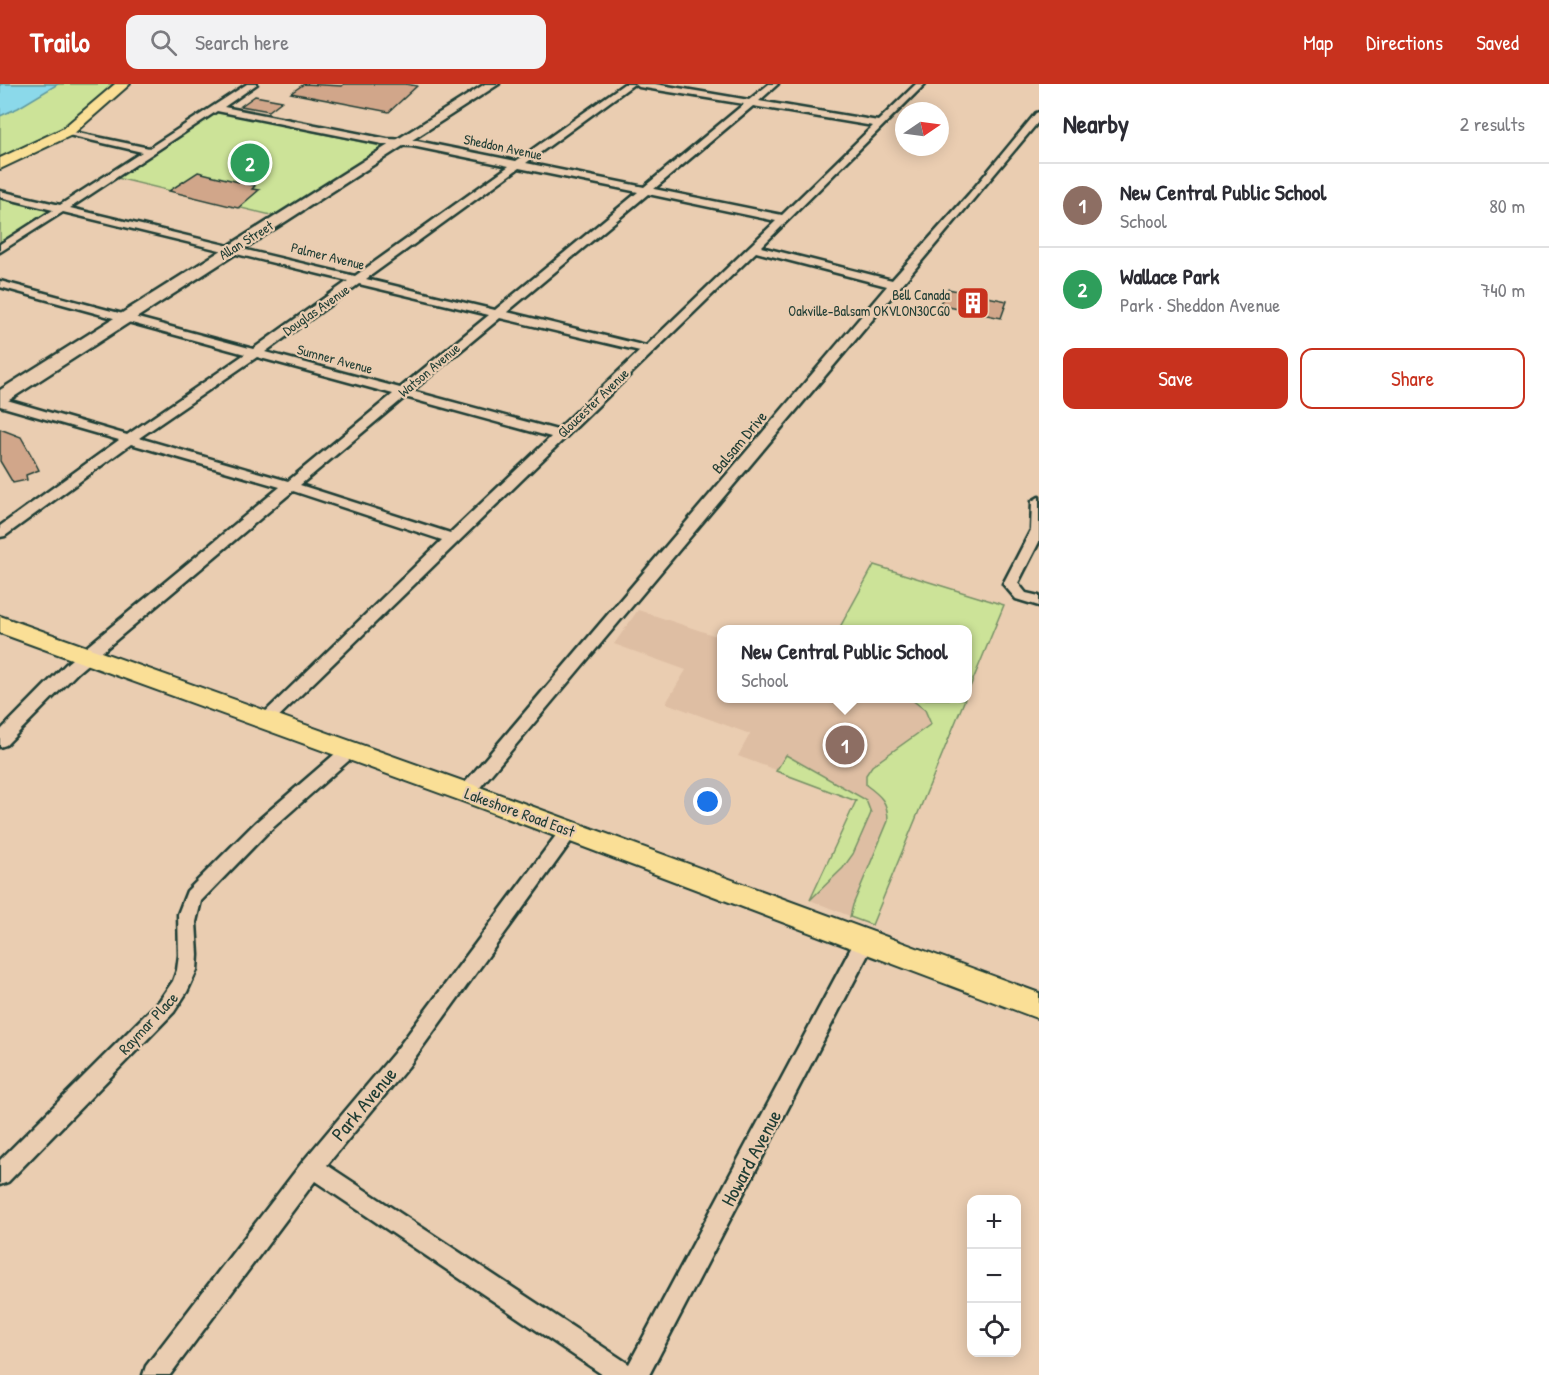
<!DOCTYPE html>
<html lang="en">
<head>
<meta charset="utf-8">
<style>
	:root { --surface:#fff; --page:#f2f2f3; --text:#2b2b33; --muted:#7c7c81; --line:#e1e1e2; --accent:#c8321e }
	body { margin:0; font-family:"Patrick Hand",sans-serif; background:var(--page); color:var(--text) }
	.controls { position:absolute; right:18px; bottom:18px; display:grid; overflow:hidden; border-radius:12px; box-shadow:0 3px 15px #0003 }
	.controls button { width:54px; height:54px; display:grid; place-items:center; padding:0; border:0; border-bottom:2px solid var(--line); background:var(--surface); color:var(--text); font:30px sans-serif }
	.compass { position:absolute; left:895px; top:18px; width:54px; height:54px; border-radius:50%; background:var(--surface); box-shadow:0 3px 15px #0003; rotate:77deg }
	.you { position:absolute; left:708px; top:718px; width:21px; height:21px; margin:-15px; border:4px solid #fff; border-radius:50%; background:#1a73e8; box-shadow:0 0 0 9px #1a73e833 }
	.badge { display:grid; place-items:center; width:39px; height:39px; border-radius:50%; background:var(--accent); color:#fff; font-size:20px; font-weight:700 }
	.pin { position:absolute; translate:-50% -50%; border:3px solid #fff; box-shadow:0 2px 6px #0006 }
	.popup { position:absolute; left:717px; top:541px; width:255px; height:78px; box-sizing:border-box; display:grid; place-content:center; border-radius:12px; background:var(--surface); filter:drop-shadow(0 2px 4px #0005); font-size:20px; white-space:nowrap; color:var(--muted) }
	.popup b { font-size:22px; color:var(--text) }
	.popup::after { content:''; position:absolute; left:50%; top:100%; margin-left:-12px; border:12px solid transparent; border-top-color:var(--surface) }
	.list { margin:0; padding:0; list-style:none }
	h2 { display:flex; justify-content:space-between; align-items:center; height:78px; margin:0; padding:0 24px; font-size:26px }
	h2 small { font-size:20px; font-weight:400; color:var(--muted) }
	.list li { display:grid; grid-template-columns:39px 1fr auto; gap:18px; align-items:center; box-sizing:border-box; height:84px; padding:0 24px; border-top:2px solid var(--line) }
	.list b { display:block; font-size:22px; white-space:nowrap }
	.list p { margin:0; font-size:20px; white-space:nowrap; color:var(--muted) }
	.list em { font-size:20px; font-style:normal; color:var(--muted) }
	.actions { display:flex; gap:12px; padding:18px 24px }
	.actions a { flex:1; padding:14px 0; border:2px solid var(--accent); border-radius:12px; text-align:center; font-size:21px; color:var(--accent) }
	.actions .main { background:var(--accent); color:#fff }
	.icon { flex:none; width:33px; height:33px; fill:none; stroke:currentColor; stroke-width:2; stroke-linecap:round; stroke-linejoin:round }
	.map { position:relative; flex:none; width:1039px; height:1291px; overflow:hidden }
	header { display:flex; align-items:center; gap:36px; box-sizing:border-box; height:84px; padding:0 30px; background:var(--accent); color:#fff }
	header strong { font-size:28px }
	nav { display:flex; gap:33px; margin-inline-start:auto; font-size:21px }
	.search { width:420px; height:54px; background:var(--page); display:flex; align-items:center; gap:15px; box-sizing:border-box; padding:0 21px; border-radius:12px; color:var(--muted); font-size:22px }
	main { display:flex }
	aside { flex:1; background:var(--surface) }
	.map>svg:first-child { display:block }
</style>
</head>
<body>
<header>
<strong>Trailo</strong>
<div class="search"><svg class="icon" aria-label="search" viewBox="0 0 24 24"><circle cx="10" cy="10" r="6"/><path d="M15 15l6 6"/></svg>Search here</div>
<nav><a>Map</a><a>Directions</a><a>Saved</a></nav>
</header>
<main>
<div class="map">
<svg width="1039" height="1291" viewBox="0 0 1039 1291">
	<rect width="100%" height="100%" fill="#eacdb1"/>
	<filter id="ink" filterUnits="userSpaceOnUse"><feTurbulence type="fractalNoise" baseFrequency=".0167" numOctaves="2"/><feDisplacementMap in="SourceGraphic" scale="12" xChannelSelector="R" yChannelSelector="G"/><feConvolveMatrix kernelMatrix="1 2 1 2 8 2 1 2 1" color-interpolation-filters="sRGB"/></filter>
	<g filter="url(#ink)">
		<path fill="#debea3" d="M638,526L722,554V614L965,615L872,841L810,816L856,716L738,672L750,650L666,619L686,586L614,560Z"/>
		<path fill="#cce398" stroke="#769066" stroke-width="1.5" d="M0,0H119L71,41L0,76Z
			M216,27L385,63L279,133L117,94Z
			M0,114L56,126L0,161Z
			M874,481L1004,521L968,608V546L839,545Z
			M911,615H965L872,841L850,833L853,821L888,737C888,718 881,712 866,701V691L872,682L931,640L925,626Z
			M786,671L866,716L871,729L853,770L843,784L810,816L856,717L776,687Z"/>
		<path fill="#8bd9ea" stroke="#609ba1" stroke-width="1.5" d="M0,0H58L18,24L0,32Z"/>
		<path fill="#d1a68a" stroke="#1f3d34" stroke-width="1.5" d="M304,0L342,2L344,0H405L417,2L389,28L291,9Z
			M255,12L282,17L269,27L241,22Z
			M198,88L255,102L252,105L259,106L238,124L169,107Z
			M948,205L1007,217L1001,234L939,221Z
			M0,345L21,353L34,376L39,386L26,391L27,396L13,399L0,377Z"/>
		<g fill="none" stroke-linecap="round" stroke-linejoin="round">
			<g stroke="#1f3d34" stroke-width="5">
				<path id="street" d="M247,0H257L224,23L387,55L412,56L516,77L624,0H634L526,79L644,103L744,20L639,3L635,0H655L749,16L769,0H778L759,17L878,37L916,0H925L761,163L892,196L969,110L1036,29L1039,28V37L472,713L466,715L460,713L457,708L887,202L756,168L270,641H258L256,637L442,456L293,407L78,588L6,661L0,663V647L66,580L280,403L131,360L5,452L0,453V442L119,356L0,322V314L127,351L245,270L0,203V197L253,265L348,197L63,128L0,168V160L53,126L0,113V107L60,121L142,68L64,50V46L149,64ZM753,22L873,42L782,131L654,105ZM217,27L387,61L412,62L509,82L355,192L70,124ZM519,84L638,108L495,226L366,195ZM648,110L776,137L646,262L507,228ZM359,200L489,231L400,304L265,268ZM500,234L640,267L557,346L412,307ZM257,273L393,310L288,397L139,354ZM405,313L551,353L450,449L300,401Z
					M1039,413V458L1018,499L1026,509L1039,512V522L1016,515L1003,500L1031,446L1032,417Z
					M349,661L355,663L357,667L355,671L267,749L201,817L196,838L198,871L197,886L187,908L174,928L8,1098L0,1101V1076L160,916L173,897L177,886L179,871L178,830L187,807L255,739L343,663Z
					M569,740L575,742L578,747L575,752L408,983L327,1081L629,1280L858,851L865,849L872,851L874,857L872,863L649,1291H603L315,1097L170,1291H143L146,1282L304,1076L394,969L563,742Z"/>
			</g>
			<g stroke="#1f3d34" stroke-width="5">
				<path id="secondary" d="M485,0H499L6,318L0,319V306Z"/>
			</g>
			<g stroke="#1f3d34" stroke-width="4">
				<path id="primary" d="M115,0H130L72,51L0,85V74L62,45Z
					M0,532L485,705L1039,909V935L467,719L0,549Z"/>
			</g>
			<use href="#street" fill="#eacdb1" fill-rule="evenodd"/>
			<use href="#secondary" fill="#eacdb1" fill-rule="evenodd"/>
			<use href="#primary" fill="#fadf96" fill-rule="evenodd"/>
		</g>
	</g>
	<defs>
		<g id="building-square" transform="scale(1.725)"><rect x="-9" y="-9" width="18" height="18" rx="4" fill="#c8321e" stroke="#eacdb1"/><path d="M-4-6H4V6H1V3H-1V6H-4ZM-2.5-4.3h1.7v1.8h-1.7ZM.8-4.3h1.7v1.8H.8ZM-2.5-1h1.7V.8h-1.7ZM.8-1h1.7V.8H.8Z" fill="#fff"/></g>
	</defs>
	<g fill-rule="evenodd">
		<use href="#building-square" x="973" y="219"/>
	</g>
	<g text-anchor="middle" stroke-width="4.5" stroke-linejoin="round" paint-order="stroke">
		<g font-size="14" fill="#1f3d34" stroke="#eacdb1">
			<text transform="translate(503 63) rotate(12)" y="5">Sheddon Avenue</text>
			<text transform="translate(246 156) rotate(-32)" y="5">Allan Street</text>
			<text transform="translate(328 172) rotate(14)" y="5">Palmer Avenue</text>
			<text transform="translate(316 226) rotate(-35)" y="5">Douglas Avenue</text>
			<text transform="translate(335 275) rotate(15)" y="5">Sumner Avenue</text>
			<text transform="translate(429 286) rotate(-40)" y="5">Watson Avenue</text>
			<text transform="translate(593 319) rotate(-44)" y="5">Gloucester Avenue</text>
		</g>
		<g font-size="14" fill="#1f3d34" stroke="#eacdb1" text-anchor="end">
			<text x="950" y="216">Bell Canada<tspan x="950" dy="16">Oakville-Balsam OKVLON30CG0</tspan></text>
		</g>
		<g font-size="16" fill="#1f3d34" stroke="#eacdb1">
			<text transform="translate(739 358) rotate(-50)" y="6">Balsam Drive</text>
			<text transform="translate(520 728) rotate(20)" y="6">Lakeshore Road East</text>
			<text transform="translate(148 939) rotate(-47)" y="6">Raymar Place</text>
		</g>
		<g font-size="20" fill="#1f3d34" stroke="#eacdb1">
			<text transform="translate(364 1020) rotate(-50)" y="7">Park Avenue</text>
			<text transform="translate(751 1074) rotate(-62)" y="7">Howard Avenue</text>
		</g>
	</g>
</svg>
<div class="controls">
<button>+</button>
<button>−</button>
<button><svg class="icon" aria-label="locate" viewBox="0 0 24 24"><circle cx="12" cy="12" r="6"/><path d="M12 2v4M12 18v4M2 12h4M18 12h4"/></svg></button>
</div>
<svg class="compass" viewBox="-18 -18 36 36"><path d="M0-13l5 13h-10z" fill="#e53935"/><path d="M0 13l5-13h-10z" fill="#7c7c81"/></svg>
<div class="you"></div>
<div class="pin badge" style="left:845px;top:661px;background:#8d6e63">1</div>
<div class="popup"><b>New Central Public School</b>School</div>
<div class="pin badge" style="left:250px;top:79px;background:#2e9e5b">2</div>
</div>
<aside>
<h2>Nearby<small>2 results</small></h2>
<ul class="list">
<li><span class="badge" style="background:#8d6e63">1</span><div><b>New Central Public School</b><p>School</p></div><em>80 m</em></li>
<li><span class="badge" style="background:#2e9e5b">2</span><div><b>Wallace Park</b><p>Park · Sheddon Avenue</p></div><em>740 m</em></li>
</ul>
<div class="actions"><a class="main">Save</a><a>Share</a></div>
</aside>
</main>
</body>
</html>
